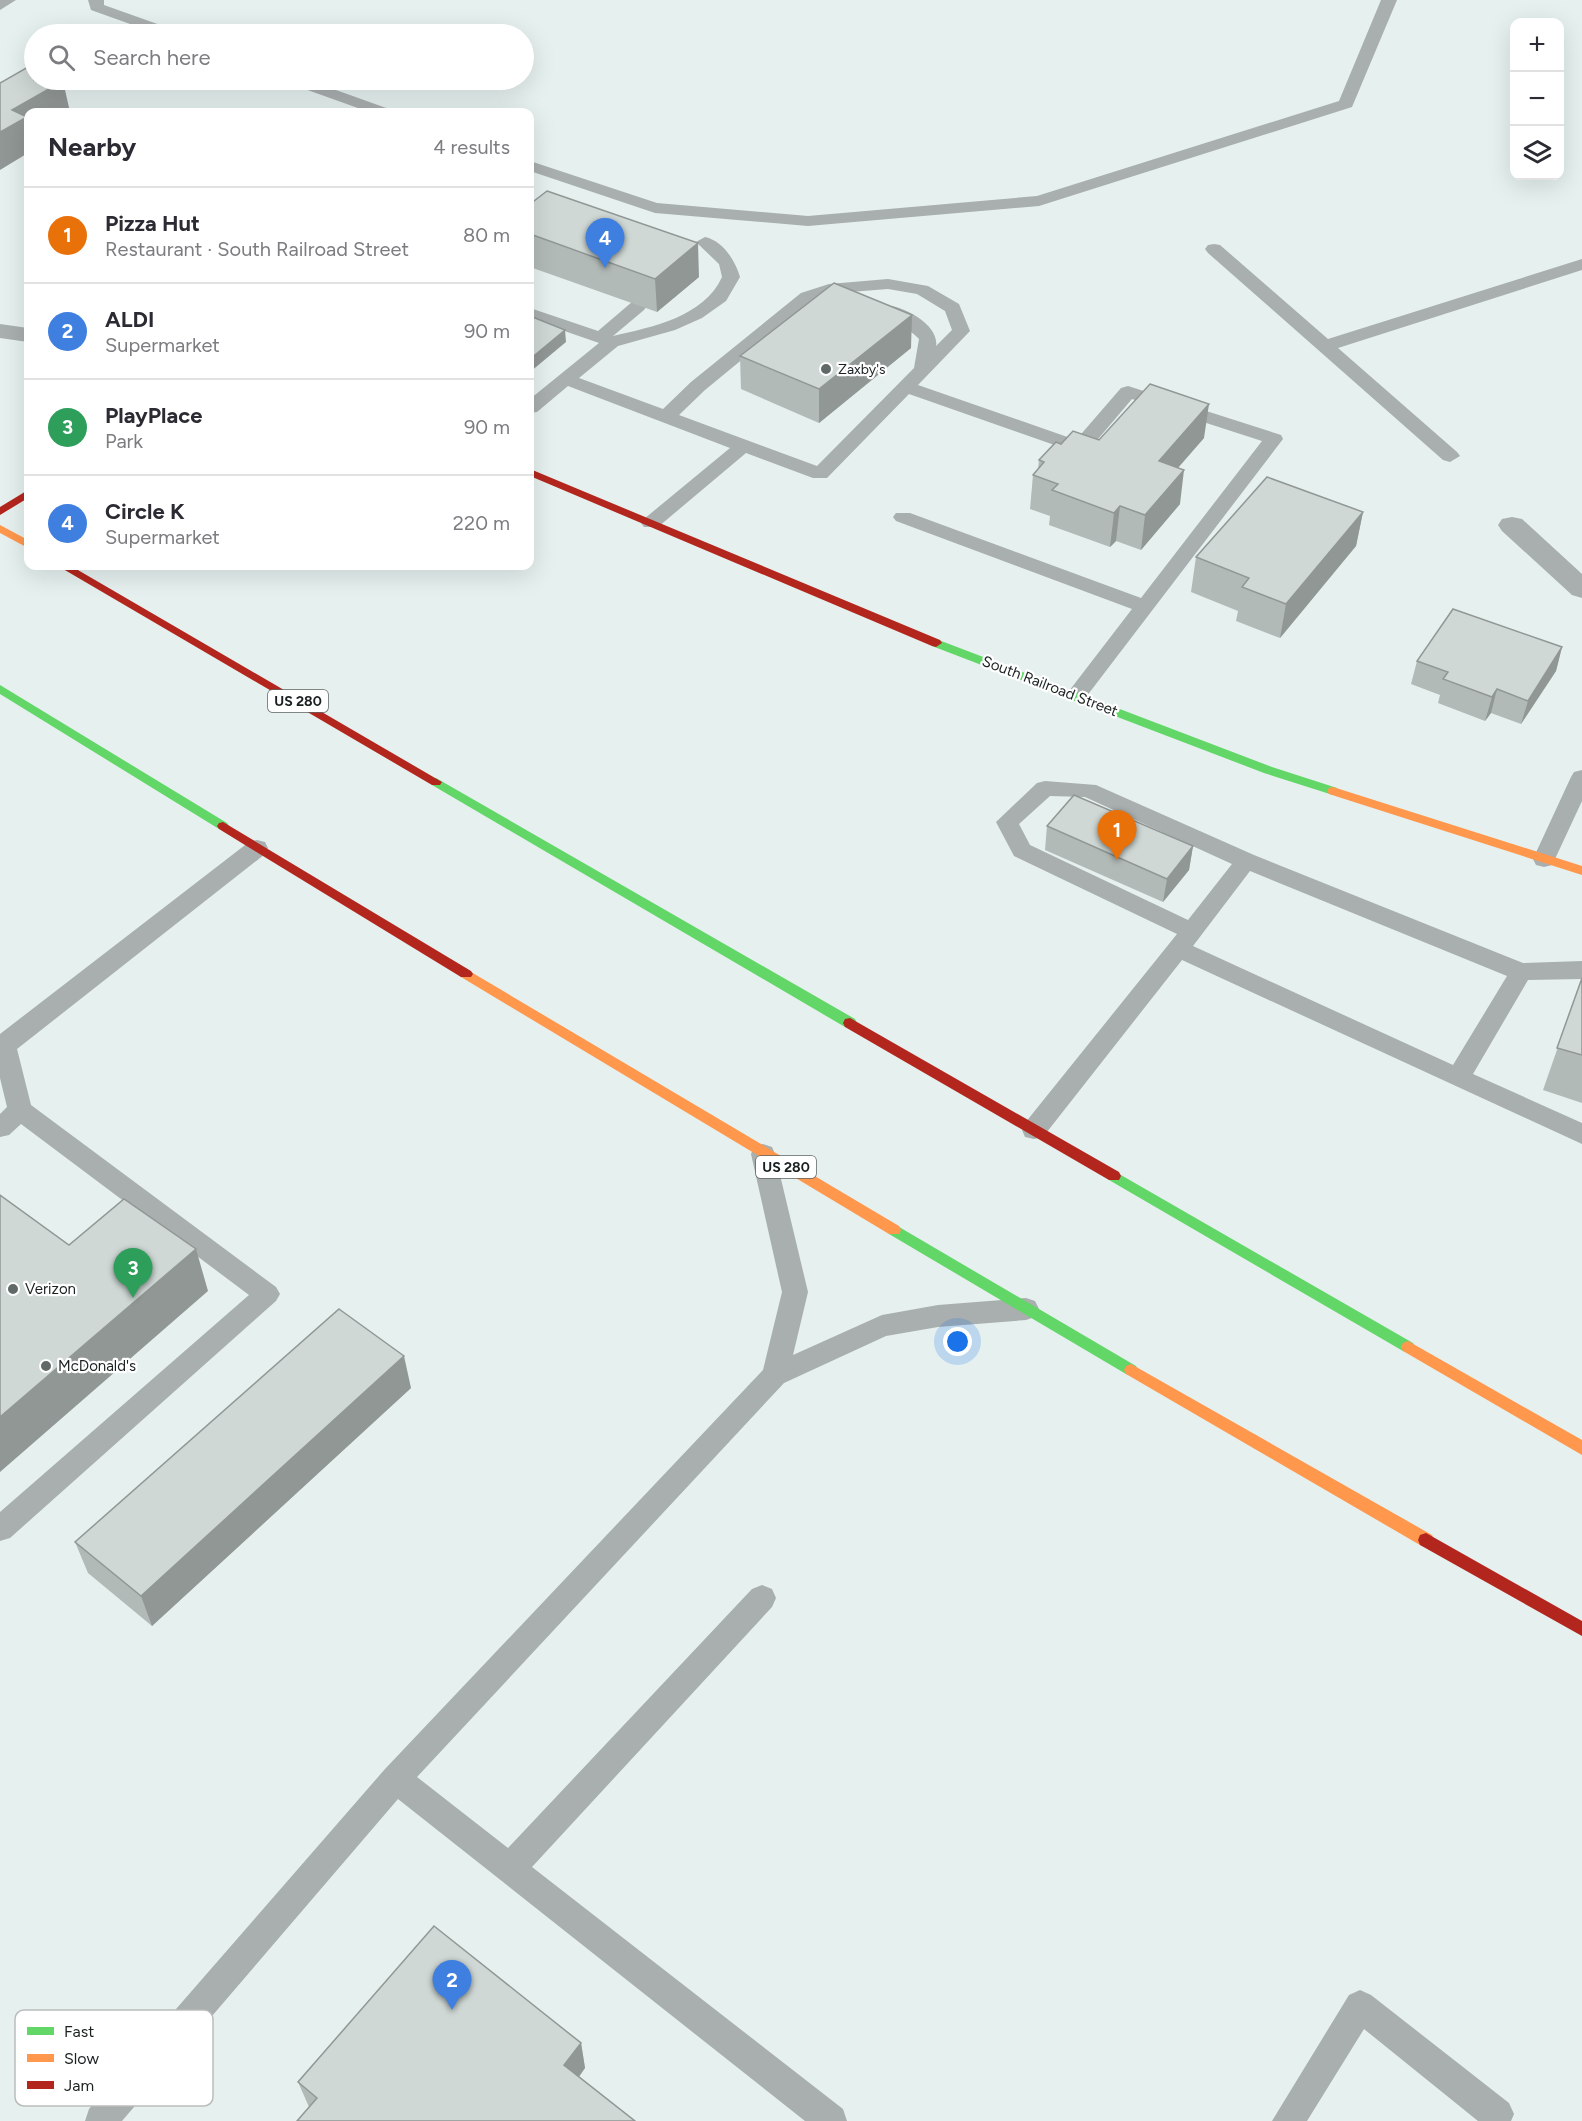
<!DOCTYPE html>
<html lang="en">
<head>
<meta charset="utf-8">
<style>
	:root { --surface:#fff; --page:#f7f7f7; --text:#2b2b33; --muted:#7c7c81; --line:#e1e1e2; --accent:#616968 }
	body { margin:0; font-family:Figtree,sans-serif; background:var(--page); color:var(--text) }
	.controls { position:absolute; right:18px; top:18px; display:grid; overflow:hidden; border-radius:12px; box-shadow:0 6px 24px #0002 }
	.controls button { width:54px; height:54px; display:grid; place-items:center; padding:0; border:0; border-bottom:2px solid var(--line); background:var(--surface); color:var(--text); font:30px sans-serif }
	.you { position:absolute; left:958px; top:1342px; width:21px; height:21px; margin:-15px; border:4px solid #fff; border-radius:50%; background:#1a73e8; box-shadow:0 0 0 9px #1a73e833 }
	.badge { display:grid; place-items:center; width:39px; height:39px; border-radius:50%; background:var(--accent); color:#fff; font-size:20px; font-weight:700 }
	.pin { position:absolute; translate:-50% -50px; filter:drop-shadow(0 2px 3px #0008) }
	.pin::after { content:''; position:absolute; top:32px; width:21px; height:18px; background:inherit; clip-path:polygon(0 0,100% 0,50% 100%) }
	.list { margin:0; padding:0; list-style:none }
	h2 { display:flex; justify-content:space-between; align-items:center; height:78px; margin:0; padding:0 24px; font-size:26px }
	h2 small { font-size:20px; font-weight:400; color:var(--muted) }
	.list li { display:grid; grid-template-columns:39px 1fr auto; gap:18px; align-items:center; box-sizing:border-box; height:96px; padding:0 24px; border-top:2px solid var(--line) }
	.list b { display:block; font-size:22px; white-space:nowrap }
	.list p { margin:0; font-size:20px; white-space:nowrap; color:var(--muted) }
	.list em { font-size:20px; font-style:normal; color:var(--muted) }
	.icon { flex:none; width:33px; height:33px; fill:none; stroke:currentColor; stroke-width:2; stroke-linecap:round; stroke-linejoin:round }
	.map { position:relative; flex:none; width:1582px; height:2121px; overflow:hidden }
	.search { position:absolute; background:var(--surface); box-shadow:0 6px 24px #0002; left:24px; top:24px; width:510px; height:66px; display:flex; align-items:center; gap:15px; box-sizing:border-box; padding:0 21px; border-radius:33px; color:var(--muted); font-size:22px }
	.panel { position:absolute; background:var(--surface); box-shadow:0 6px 24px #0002; left:24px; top:108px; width:510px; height:462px; border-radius:12px }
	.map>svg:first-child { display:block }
</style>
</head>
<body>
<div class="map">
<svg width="1582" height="2121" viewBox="0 0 1582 2121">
	<rect width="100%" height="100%" fill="#e5f0ef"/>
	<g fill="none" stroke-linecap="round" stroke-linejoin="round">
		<path fill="#a9aeae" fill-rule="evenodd" d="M0,0H16L0,10Z
			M88,0H104V5L177,31L179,34H158L91,10Z
			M1381,0H1397L1352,107L1039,206L808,226L655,213L530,171V161L657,203L808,216L1037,196L1339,101Z
			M286,80H308L389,109L391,112H369L288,83Z
			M705,237C723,241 735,260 740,277L726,301L702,318L675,330L618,346L579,378L663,409L691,382L801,293L829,284L888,279L928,286L959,304L970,331L918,385L1076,440L1121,388L1128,386L1281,435L1283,439L1083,701H1069L1065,696L1069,691L1132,609L896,521L893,517L896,513H910L1141,598L1262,441L1132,399L1087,452L1080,454L909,394L827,478H813L746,453L658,527H644L641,523L644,519L730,448L568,386L537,412L530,413V399L599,343L530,319V308L598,331L632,302H644L647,306L644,310L613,336C652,327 704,317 722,277L719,264L696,242ZM888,289L917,294L945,311L952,330L936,346C940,324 897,301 878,306L875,310C883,319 905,324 919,339L914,368L817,466L679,415L705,390L813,301L837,293Z
			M1214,244L1220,245L1328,339L1582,259V270L1338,348L1457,452L1460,456L1450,462L1443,460L1208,253L1205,249L1208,245Z
			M1582,770V801L1555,859L1552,865L1544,867L1536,865L1533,859L1571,777L1574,772Z
			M1045,781L1096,785L1254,855L1523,963L1582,961V979L1528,980L1473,1074L1582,1123V1144L1182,960L1043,1137L1034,1139L1025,1137L1022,1130L1025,1123L1177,934L1014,856L996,822L1037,783ZM1050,796L1085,797L1232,864L1188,920L1030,845L1019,824ZM1250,871L1507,976L1453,1065L1193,946Z
			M257,840L265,842L268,848L265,854L17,1049L31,1105L276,1287L280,1294L276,1301L10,1538L0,1541V1512L249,1295L21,1124L9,1135L0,1137V1114L7,1107L0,1078V1034L249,842Z
			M763,1144L772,1147L775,1154L808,1292L793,1355L882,1315L938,1305L1026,1298L1035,1301L1039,1309L1035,1317L1026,1320L938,1327L886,1336L784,1383L417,1777L508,1848L752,1589L762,1585L772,1589L776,1598L772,1607L532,1867L843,2109L847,2121H805L398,1799L122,2121H85L89,2109L385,1769L763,1370L782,1292L751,1154L754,1147Z
			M1360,1990L1371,1995L1509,2103L1514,2114L1511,2121H1478L1364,2029L1307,2121H1272L1349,1995Z"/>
		<path fill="#a9aeae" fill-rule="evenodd" d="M0,324L28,328V342L0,338Z
			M1512,517L1522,519L1582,574V598L1572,595L1502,531L1498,525L1502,519Z"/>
		<path fill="#63d668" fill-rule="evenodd" d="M936,639L1272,767L1337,788L1339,791L1333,795L1264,773L932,646L930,643Z
			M0,685L227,823L229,826L227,829H219L0,694Z
			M436,778L855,1019L857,1023L855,1027H845L432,785L430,782L432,779Z
			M1114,1171L1413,1343L1415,1347L1413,1351L1408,1353L1403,1351L1109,1180L1107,1176L1109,1172Z
			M894,1224L1136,1366L1138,1370L1136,1374L1131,1376L1126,1374L889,1234L887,1230L889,1226Z"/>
		<path fill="#ff974d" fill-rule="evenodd" d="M0,525L28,540V548L0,533Z
			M1333,787L1582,866V875L1329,794L1327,791L1329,788Z
			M466,969L899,1226L901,1230L899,1234H889L461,977L459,974Z
			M1408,1341L1582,1440V1455L1403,1351L1401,1347L1403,1343Z
			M1131,1364L1432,1535L1434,1540L1432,1545L1426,1547L1420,1545L1126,1374L1124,1370L1126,1366Z"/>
		<path fill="#b3261e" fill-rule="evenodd" d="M530,469L940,640L942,643L936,647L932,646L530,476Z
			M28,490V498L0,515V507Z
			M58,566H71L442,782L440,785H432Z
			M223,822L471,971L473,974L471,977H461L219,829L217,826L219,823Z
			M850,1018L1119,1172L1121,1176L1119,1180H1109L845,1027L843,1023L845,1019Z
			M1426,1533L1582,1621V1636L1420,1545L1418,1540L1420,1535Z"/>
	</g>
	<path fill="#b2bab7" d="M530,204L699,277L657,312L530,267Z
		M911,348L819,423L741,389L740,356Z
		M1204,438L1178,468L1180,504L1141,550L1116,541L1110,547L1049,525L1050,516L1030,509L1033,475L1038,469L1039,460L1061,444L1099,440Z
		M1363,512L1356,546L1280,638L1236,621L1238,611L1191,592L1196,557Z
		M1562,647L1556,671L1521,724L1491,713L1485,721L1438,703L1440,695L1411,684L1417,661Z
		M1047,826L1193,846L1189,870L1163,902L1045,850Z
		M1582,978V1103L1543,1090Z
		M411,1388L152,1626L88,1573L75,1542Z
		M581,2043L585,2068L579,2077L309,2107L298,2082Z"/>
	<path fill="#919795" d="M63,81L70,112H28V153L0,170V132L12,110Z
		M698,243L699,277L657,312L655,279Z
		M912,315L911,348L819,423V389Z
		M565,330L566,342L530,372V359Z
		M1209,404L1204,438L1154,495L1159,461Z
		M1184,470L1180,504L1141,550L1145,515Z
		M1120,506L1116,541L1110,547L1114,513Z
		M1363,512L1356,546L1280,638L1286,604Z
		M1562,647L1556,671L1521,724L1528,701Z
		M1497,689L1491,713L1485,721L1492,697Z
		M1193,846L1189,870L1163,902L1167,879Z
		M196,1249L208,1291L0,1472V1417Z
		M404,1356L411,1388L152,1626L141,1596Z
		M581,2043L585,2068L569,2090L564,2065Z"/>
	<path fill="#cfd8d5" stroke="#919795" stroke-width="1.5" d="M28,67L34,69V80H60L63,81L12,110L27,117L0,132V83Z
		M547,191L698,243L655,279L530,234V204Z
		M834,283L912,315L819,389L740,356Z
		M530,316L565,330L530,359Z
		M1150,384L1209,404L1159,461L1184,470L1145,515L1120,506L1114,513L1052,490L1058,484L1033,475L1044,462L1039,460L1056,442L1061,444L1073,431L1099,440Z
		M1267,477L1363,512L1286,604L1242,587L1249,578L1196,557Z
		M1453,609L1562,647L1528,701L1497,689L1492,697L1443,679L1448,672L1417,661Z
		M1074,795L1193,846L1167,879L1047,826Z
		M1582,978V1055L1557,1048Z
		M0,1195L69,1245L124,1199L196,1249L0,1417Z
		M339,1309L404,1356L141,1596L75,1542Z
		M434,1926L581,2043L564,2065L635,2121H297L317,2098L298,2082Z"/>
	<g fill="#616968" stroke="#fff" stroke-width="2">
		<circle cx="826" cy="369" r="6"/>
		<circle cx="13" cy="1289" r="6"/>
		<circle cx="46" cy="1366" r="6"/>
	</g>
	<g text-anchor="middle" stroke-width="4.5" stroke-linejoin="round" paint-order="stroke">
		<g font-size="14" fill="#1a2120" stroke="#fff" text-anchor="start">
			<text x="838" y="374">Zaxby's</text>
		</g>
		<g fill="#fff" stroke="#5f6463" stroke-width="1.5">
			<rect x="268" y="690" width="60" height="22" rx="4.5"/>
			<rect x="756" y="1156" width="60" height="22" rx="4.5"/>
		</g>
		<g font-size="14" font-weight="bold" fill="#1a2120">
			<text x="298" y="706">US 280</text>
			<text x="786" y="1172">US 280</text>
		</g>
		<g font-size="15" fill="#1a2120" stroke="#fff">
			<text transform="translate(1050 686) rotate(21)" y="5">South Railroad Street</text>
		</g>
		<g font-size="15" fill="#1a2120" stroke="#fff" text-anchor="start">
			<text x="25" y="1294">Verizon</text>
			<text x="58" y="1371">McDonald's</text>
		</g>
	</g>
	<rect x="15" y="2010" width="198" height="96" rx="9" fill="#fff" stroke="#babcbc" stroke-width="1.5"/>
	<rect x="27" y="2027" width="27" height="8" fill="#63d668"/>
	<rect x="27" y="2054" width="27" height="8" fill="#ff974d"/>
	<rect x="27" y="2081" width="27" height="8" fill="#b3261e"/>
	<g font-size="16" fill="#1a2120">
		<text x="64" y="2037">Fast</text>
		<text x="64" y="2064">Slow</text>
		<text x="64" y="2091">Jam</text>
	</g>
</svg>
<div class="controls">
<button>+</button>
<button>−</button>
<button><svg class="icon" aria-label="layers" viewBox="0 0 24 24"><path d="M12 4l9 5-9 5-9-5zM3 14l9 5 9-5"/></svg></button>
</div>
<div class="you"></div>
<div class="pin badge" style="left:1117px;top:860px;background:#e8710a">1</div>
<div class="pin badge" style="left:452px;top:2010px;background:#3f7fe0">2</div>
<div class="pin badge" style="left:133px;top:1298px;background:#2e9e5b">3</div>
<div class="pin badge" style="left:605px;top:268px;background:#3f7fe0">4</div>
<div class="search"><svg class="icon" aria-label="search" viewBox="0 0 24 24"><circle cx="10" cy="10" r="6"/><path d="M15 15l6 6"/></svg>Search here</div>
<section class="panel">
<h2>Nearby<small>4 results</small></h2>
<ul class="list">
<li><span class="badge" style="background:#e8710a">1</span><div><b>Pizza Hut</b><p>Restaurant · South Railroad Street</p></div><em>80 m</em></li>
<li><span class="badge" style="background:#3f7fe0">2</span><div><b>ALDI</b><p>Supermarket</p></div><em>90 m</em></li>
<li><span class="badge" style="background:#2e9e5b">3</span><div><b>PlayPlace</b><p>Park</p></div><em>90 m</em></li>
<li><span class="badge" style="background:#3f7fe0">4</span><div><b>Circle K</b><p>Supermarket</p></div><em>220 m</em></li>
</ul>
</section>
</div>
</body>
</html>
